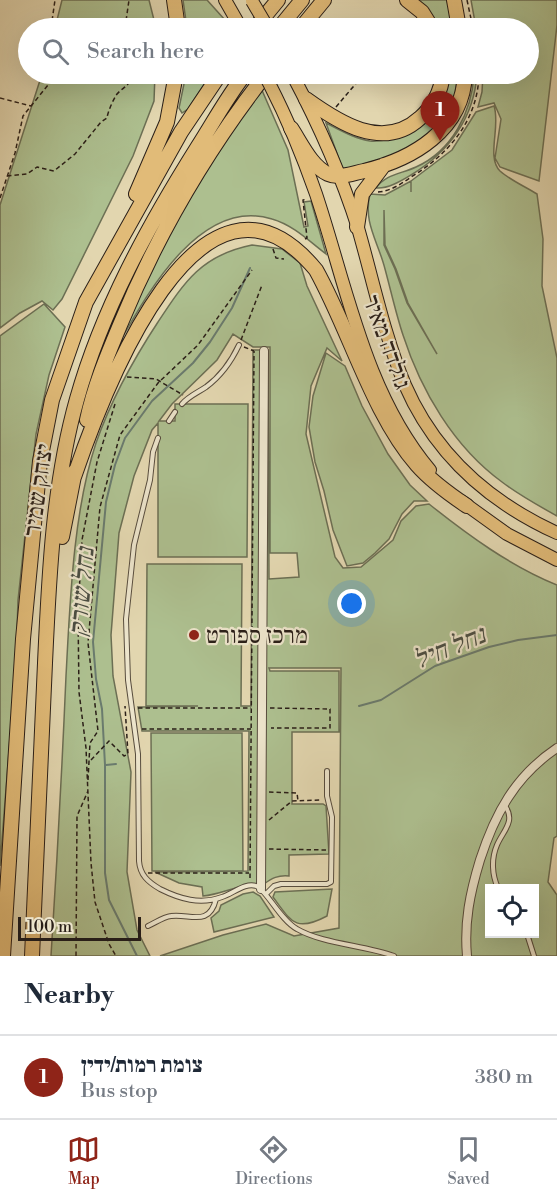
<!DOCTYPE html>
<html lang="en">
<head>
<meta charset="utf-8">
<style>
	:root { --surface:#fff; --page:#f6f6f7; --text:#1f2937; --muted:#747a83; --line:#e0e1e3; --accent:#8f2418 }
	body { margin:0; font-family:"Libre Bodoni","Frank Ruhl Libre",serif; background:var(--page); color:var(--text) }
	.controls { position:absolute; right:18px; bottom:18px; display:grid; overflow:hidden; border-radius:0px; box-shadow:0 6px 24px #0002 }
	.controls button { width:54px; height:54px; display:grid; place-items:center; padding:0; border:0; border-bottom:2px solid var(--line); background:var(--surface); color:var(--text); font:30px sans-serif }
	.scale { position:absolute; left:18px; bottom:15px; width:123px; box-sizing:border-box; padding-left:6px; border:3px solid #2a1f18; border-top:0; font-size:16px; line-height:21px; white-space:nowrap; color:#2a1f18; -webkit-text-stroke:4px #ece4cb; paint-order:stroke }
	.you { position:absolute; left:352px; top:604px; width:21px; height:21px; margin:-15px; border:4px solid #fff; border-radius:50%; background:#1a73e8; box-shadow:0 0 0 9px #1a73e833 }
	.badge { display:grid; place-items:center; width:39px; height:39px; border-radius:50%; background:var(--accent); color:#fff; font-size:20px; font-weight:700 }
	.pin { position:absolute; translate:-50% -50px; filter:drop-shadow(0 2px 3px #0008) }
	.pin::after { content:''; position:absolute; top:32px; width:21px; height:18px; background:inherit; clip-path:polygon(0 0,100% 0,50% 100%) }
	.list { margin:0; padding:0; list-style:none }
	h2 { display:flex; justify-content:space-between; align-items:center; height:78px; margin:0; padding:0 24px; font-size:26px }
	h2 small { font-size:20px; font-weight:400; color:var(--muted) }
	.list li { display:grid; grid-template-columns:39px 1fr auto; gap:18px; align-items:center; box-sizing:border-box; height:84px; padding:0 24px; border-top:2px solid var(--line) }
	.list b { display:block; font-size:22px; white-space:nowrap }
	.list p { margin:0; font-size:20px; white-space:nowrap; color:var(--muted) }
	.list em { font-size:20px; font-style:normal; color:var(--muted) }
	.icon { flex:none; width:33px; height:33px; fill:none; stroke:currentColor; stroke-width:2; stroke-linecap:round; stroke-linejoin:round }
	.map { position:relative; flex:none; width:557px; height:956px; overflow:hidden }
	.search { position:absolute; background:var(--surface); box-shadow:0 6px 24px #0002; left:18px; right:18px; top:18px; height:66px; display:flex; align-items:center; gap:15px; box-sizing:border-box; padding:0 21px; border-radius:33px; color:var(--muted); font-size:22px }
	.sheet { height:162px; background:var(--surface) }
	nav { display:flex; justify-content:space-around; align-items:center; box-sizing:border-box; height:84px; border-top:2px solid var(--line); background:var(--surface); font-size:16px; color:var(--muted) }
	nav a { display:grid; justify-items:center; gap:3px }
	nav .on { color:var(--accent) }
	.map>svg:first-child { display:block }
</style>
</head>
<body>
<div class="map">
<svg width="557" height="956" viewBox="0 0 557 956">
	<rect width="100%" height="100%" fill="#e2d6af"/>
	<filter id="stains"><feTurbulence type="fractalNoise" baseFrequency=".00333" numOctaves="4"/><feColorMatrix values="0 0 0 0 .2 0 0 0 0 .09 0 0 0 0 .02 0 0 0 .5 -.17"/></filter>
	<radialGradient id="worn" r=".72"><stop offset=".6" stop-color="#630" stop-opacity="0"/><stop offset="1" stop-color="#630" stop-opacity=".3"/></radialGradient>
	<path fill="#adbf8f" stroke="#6c6f54" stroke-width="1.5" fill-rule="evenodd" d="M62,0H149L156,28H55Z
		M183,0H207L225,20L230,28H187Z
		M416,0H447L454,28H439L431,14Z
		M471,0H557V25L539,181L500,167L495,158L501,119L494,103L478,107L482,92L483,74H528V28H476Z
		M42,74H155L154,101L133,156L62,299L53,310L42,301L20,313L0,328V205Z
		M186,74H211L188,109L182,113L179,108Z
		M449,74H458L454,99L442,123L402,153L343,170L326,123C340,130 355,139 370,141C381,142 391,139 401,135C430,126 446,103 449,74Z
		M474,74H477C474,118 449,152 411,175C401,181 388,189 376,188C386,174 401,174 416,167C452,151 472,112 474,74Z
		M261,88L288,150L304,227L308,226L304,202L311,201L326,254C309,241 293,225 272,219C202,197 149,290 121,340L138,289L183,204Z
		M494,106C501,126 486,157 500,171C510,180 526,187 537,194L543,239L542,286L557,358V516C539,506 519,495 502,482C454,447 421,391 403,335C396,314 391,291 385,269C378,241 363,223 370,194L385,195L411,181V192V181L452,150L476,112ZM384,210L385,245L396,269L408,303L437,354L407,303L395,269L384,245Z
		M252,245L282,249L300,263L307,286L342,361L327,348L311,386L306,434L335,557L343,568L361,567L393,540L401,521L416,506L429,504C468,535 510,566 557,585V836L554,838L548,882L557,895V956H160L223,935L266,924L294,936L339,928L341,668H269L270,671H339V732H292V804H323L326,806L329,854L289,855V876C278,875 272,878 264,884C243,882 224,894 203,896L202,887L179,883L155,872L248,871L249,731H142L138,707L198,706H146L147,564H242L241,706H251L253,350H268L269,579L299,577L297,553H270V347H253L233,334L217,360L172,404L159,421H175V404H248L247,557H158V423L152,430L134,476L119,533L111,635L113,676L131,772L127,872L137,930L150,956H51C57,863 62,769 66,676C70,603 73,512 96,443C111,400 133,360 158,322C185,281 202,255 252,245ZM490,888H534V934H490Z
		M44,304L65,327L49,375L36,434L18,600L16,661L0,866V336Z
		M326,353L345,366L362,406L388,454L410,485L427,501H414L402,514L389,539L375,553L363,563L347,566L333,530L324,491L315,462L309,427L313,396Z
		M242,733L243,871H152L151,733Z
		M332,889L327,916C295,933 291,921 273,897L275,892Z
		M253,892L260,896L274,917L214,932L211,918L219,911L221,905L243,894Z"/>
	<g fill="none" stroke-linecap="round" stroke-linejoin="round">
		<path stroke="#6a7b6e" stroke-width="2" d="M359,706L381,700L435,666L489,647L518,640L557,635
			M106,765L116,764
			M137,956L109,900L105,873V765L102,709L96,679L93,642L106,502L115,465L125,438L152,401L193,363L210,342L232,308L250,268"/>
		<g stroke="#584d3e" stroke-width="6">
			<path id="lane" d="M182,404C189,396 197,393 206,387C221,376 231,362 239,345
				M169,421L175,412
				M158,438L153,452L150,480L134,545L126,619L128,680L138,754L139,861C140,875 148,882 160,889C180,899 200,905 222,897C232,894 246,882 256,886C266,889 280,920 297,929C323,944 364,945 394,956
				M498,888C492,875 491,859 497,845C503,831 516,821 505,806
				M266,894L274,886L281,884H327L331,882L332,817L327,796V771
				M148,926C155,923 163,917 171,916C189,913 209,928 216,899
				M527,934L534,956"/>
		</g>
		<g stroke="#584d3e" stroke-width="10">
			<path id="street" d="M261,889L264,351
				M467,956C464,922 470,893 480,860C495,814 515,776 557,748"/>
		</g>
		<g stroke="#2a1f18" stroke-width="14">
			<path id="primary" d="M225,0L241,28
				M292,74C318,123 341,174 358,228C373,280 384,335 405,385C435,454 489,502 557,533
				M270,85C288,120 303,157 316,194C347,287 365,393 430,470
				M461,501L507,534L557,560"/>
		</g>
		<g stroke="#2a1f18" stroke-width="16">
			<path id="highway" d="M174,0L178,28
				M407,0L422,12L432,28
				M454,0L459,28
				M255,28L278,0
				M279,28L302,0
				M301,28L324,0
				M306,99C338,122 383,152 420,118C434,106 441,92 443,74
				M291,128C301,143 311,166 328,174C339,179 353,173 364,171C413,159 463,130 465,74
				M136,194L167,122L176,74
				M357,227L362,194L384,165
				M87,420C94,387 107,356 120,325C157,235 206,151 266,74
				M74,477C102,395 200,130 316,270C350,331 372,413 417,465C432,482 449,494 467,506
				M62,537L75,471
				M3,956L23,639L40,461L52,400L86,302L181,132L220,74
				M32,956C37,858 40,760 45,663C49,575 53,484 77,399C102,310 148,226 197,148C213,123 227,97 245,74"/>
		</g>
		<path stroke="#2a1f18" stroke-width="1.5" stroke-dasharray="4.5 3" stroke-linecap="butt" d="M467,0L473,28
			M51,28L55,0
			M125,28L129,0
			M402,28L411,18
			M0,98L31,106
			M336,107L364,74
			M7,176L27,174L37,167L54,171L75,154L101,122L107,118C108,111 113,100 117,94C124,86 132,86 129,74
			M378,192C391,191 401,184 411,177C449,154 478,120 479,74
			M0,198L15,153L23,116L48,85L54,74
			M305,239L307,238L303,200L307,199
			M273,249L276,258L284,259
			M241,340L262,285
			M244,347L254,351
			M127,377L156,379L183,395
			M115,404L97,462L82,540L78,613L79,692L86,748L91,863L95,902L109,944L116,956
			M138,708H251
			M270,708L330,709V728H271
			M142,729H251
			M91,760L109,741L124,756L128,754L125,706
			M88,780L90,743L98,731L88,643L100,507L120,435L158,383L198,345L252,270
			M269,792L297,793L298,801
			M269,820L292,801L321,800
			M269,849L327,850
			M148,873H249
			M250,878L254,351
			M76,956L77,816L88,791"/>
		<use href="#lane" stroke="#ece4cb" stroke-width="4"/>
		<use href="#street" stroke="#ece4cb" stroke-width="8"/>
		<use href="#primary" stroke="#e1bb78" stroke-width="12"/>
		<use href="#highway" stroke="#e1bb78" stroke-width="14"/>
		<g stroke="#2a1f18" stroke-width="14" stroke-linecap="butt">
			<path id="primary-bridge" d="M252,1L268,28
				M264,74L270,85"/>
		</g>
		<use href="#primary-bridge" stroke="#e1bb78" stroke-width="12"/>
	</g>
	<circle fill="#8f2418" stroke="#ece4cb" stroke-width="2" cx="194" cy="635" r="6"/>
	<g text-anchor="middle" stroke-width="4.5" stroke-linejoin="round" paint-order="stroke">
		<g font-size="24" fill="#2a1f18" stroke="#ece4cb">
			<text transform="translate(387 342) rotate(70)" y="8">גולדה מאיר</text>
			<text transform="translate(38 490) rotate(-82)" y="8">יצחק שמיר</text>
		</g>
		<g font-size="24" fill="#2a1f18" stroke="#ece4cb" text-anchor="start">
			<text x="206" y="643">מרכז ספורט</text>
		</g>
		<g font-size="26" font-style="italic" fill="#4a4d43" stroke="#ece4cb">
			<text transform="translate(81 592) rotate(-85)" y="9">נחל שורק</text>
			<text transform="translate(449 647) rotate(-22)" y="9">נחל חיל</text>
		</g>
	</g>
	<rect width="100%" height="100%" filter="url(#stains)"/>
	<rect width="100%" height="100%" fill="url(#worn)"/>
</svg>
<div class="controls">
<button><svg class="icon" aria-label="locate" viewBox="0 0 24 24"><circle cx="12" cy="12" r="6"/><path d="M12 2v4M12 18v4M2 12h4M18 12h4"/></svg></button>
</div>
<div class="scale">100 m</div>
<div class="you"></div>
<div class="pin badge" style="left:440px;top:141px">1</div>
<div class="search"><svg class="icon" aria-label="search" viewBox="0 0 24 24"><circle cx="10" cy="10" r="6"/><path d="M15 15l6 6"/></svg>Search here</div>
</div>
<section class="sheet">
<h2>Nearby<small></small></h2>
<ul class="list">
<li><span class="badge">1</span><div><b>צומת רמות/ידין</b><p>Bus stop</p></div><em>380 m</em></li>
</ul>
</section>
<nav>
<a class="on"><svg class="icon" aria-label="map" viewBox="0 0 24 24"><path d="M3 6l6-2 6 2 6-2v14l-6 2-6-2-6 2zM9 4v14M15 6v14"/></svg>Map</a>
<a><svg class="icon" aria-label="directions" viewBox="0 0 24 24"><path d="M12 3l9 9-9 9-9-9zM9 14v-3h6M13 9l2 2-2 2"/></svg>Directions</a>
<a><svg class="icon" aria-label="saved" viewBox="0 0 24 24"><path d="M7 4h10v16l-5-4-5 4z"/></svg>Saved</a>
</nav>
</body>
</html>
